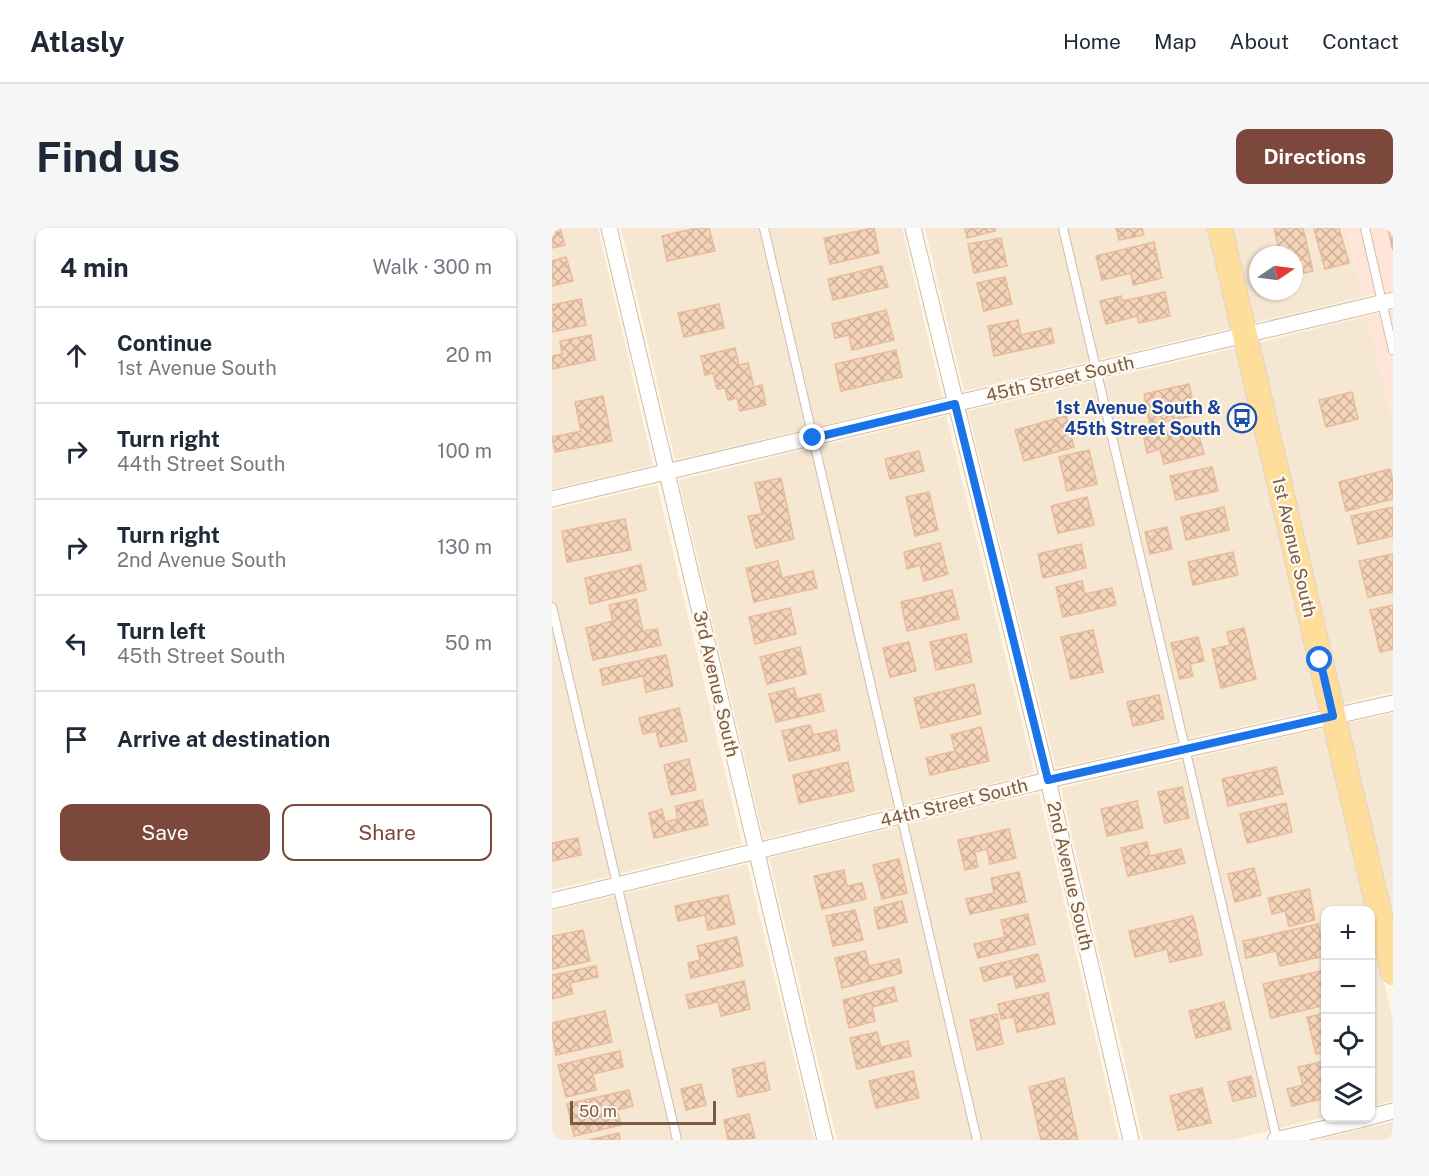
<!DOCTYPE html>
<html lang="en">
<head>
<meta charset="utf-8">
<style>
	:root { --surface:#fff; --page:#f6f6f7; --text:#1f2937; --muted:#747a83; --line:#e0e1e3; --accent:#7d483c }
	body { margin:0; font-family:"Public Sans",sans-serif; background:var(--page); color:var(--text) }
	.controls { position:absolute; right:18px; bottom:18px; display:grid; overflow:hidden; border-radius:12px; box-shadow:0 2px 4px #0004 }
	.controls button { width:54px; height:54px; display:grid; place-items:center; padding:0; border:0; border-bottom:2px solid var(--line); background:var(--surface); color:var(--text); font:30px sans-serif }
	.compass { position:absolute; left:697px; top:18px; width:54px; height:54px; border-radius:50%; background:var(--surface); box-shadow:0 2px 4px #0004; rotate:77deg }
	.scale { position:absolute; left:18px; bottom:15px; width:146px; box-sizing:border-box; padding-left:6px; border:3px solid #795b47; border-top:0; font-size:16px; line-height:21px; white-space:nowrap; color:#795b47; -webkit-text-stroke:4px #fff8ec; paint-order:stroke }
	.stop { position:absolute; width:18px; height:18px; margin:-14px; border:4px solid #1a73e8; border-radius:50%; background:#fff }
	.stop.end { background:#1a73e8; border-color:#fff; box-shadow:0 2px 6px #0008 }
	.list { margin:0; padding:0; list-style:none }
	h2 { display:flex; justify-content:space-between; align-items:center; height:78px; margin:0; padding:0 24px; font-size:26px }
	h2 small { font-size:20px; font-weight:400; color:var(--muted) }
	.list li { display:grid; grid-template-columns:39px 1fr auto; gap:18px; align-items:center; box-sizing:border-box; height:96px; padding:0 24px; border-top:2px solid var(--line) }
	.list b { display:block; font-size:22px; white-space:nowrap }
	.list p { margin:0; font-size:20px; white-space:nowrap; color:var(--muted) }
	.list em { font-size:20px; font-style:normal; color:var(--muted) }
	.actions { display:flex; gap:12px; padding:18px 24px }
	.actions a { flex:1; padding:14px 0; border:2px solid var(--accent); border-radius:12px; text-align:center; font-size:21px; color:var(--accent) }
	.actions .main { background:var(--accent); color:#fff }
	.icon { flex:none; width:33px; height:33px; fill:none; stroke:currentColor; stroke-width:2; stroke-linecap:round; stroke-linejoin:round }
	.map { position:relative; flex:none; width:841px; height:912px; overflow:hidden; border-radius:12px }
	header { display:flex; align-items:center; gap:36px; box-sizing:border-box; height:84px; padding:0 30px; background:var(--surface); border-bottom:2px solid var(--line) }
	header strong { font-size:28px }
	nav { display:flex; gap:33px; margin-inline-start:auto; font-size:21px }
	.intro { display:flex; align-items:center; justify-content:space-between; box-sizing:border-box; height:144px; padding:0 36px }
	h1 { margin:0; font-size:42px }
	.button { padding:15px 27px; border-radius:12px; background:var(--accent); color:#fff; font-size:21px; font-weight:700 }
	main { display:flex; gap:36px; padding:0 36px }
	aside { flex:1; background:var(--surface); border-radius:12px; box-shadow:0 2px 4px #0004 }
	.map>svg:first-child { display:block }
</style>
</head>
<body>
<header>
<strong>Atlasly</strong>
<nav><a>Home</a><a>Map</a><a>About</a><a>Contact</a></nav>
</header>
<div class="intro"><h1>Find us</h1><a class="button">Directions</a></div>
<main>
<aside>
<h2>4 min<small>Walk · 300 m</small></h2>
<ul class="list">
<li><svg class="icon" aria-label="ahead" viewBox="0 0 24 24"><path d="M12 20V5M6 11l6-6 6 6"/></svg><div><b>Continue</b><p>1st Avenue South</p></div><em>20 m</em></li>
<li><svg class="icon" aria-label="right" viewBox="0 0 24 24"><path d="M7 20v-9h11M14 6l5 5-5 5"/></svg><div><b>Turn right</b><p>44th Street South</p></div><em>100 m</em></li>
<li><svg class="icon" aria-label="right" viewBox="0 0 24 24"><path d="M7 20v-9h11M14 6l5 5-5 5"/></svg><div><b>Turn right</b><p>2nd Avenue South</p></div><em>130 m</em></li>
<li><svg class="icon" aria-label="left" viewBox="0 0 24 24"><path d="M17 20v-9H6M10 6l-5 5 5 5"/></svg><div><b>Turn left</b><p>45th Street South</p></div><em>50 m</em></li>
<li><svg class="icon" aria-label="arrive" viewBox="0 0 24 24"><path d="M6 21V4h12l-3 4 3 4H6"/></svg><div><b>Arrive at destination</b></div></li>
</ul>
<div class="actions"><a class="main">Save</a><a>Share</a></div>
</aside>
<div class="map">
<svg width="841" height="912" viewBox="0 0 841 912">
	<defs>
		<pattern id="building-cross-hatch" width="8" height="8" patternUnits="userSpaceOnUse" patternTransform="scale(1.5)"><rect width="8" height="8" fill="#f5d4ba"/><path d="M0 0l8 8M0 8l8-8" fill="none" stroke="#cbaf99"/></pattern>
	</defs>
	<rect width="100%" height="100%" fill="#fef5e4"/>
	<path fill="#f6e7d2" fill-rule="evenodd" d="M0,0H46L101,237L0,261Z
		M69,0H350L390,169L123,232Z
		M373,0H656L680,100L412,163Z
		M679,0H794L810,69L701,95ZM706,27H742V63H706Z
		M815,88L841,198V464L790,476L706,115Z
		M684,120L768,481L504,540L416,183Z
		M394,188L482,545L212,611L127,252Z
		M105,257L190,616L0,662V282Z
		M841,485V694L795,495Z
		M773,500L815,682H774L773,889L680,912H591L509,560Z
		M487,565L567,912H285L217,630Z
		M195,636L262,912H0V683Z
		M818,697L841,793V873L819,878Z
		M841,894V912H765Z"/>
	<path fill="#ffe5d7" d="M794,0H841V62L810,69Z
		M841,82V198L815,88Z"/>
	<path fill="url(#building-cross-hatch)" stroke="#e9bb99" stroke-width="1.5" d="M0,0H8L13,17L0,20Z
		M145,0H157L163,23L115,33L110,8Z
		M322,0L327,25L278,36L272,10Z
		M413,0H443V3L415,10Z
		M564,0H590L592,7L567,12Z
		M722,0H751L761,43L742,47V27H728Z
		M766,0H787L797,35L773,41L762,1Z
		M836,0H841V22L840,20Z
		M449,10L455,38L422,45L416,16Z
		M602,14L610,50L581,57L579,45L550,52L544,28Z
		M14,29L21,53L0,58V33Z
		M330,38L336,59L281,72L276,51Z
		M453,49L460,76L432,83L425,55Z
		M613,64L618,88L587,95L585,88L554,96L548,73L569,68L570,73Z
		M29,71L34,97L0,104V90H2L0,77Z
		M167,76L172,100L132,109L126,85Z
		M334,82L342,112L300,122L297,107L283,110L280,96Z
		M466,92L469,107L499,100L502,115L442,128L436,98Z
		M39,107L43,132L0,141V128L10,126L8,113Z
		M183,120L187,137L196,135L202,159L210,157L214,177L188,183L185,170L176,172L173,160L165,161L161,145L153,147L149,128Z
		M344,122L350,149L289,163L283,136Z
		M637,156L644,187L598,197L592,166Z
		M800,164L806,191L774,199L767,172Z
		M51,168L60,213L3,224L0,209L29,203L23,174Z
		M514,188L522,219L472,233L463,202Z
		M644,197L652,226L612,236L608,221L595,225L592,210Z
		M537,222L545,256L515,263L507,229Z
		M367,223L372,243L338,251L333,231Z
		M660,239L666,263L624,272L618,248Z
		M838,241L841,252V271L794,283L787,254Z
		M229,250L242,311L204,320L196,288L210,286L203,255Z
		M377,264L386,302L363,308L354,269Z
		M535,269L542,297L506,305L499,278Z
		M672,279L677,302L634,312L629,289Z
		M841,279V308L806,316L799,288Z
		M73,291L79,322L15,334L10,303Z
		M615,299L620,321L598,326L593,304Z
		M388,315L396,346L372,353L368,337L355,341L352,324Z
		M529,316L534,340L491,350L486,326Z
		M681,324L686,347L641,357L636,334Z
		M841,326V364L816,369L807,333Z
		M226,333L230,350L261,343L265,360L202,374L194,340Z
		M89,337L94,362L38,376L33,350Z
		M530,353L533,366L560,360L564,377L511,389L504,359Z
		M400,362L407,391L355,403L349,374Z
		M84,371L91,403L105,401L109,417L41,432L34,400L61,393L57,377Z
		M841,377V421L828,424L818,382Z
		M238,380L244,406L203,416L197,389Z
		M692,400L704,451L669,460L660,421L678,417L675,404Z
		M541,402L551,444L519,451L509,409Z
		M414,406L420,434L384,442L378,414Z
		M646,409L652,433L638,436L641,448L628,451L619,415Z
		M357,414L364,443L338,449L331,420Z
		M248,419L254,446L215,456L208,429Z
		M114,427L121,458L94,464L91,448L51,457L48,441Z
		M422,456L429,486L369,500L362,470Z
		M242,460L245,471L268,466L272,483L224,494L217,466Z
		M607,467L612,491L581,498L575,474Z
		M127,480L135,513L108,519L104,503L91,506L87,490Z
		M258,497L261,507L284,502L288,522L237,533L230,503Z
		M429,499L437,533L378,547L374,530L403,523L399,507Z
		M137,531L144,562L119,567L112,537Z
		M296,534L302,563L247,575L241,547Z
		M724,539L731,566L676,578L670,551Z
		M630,559L637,590L613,595L606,564Z
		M150,572L156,597L102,610L97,585L110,581L113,594L126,591L123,578Z
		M585,573L591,600L555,608L549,581Z
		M734,575L740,604L695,615L688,586Z
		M457,601L464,630L438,636L435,621L423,624L426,639L413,642L406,612Z
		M26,610L29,627L0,633V615Z
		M595,614L598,628L629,621L633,635L576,648L569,620Z
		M347,631L355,665L330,671L321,637Z
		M702,640L709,667L683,674L676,646Z
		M292,642L295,658L310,655L314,671L270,681L262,648Z
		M467,644L474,674L418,686L414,671L442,665L439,650Z
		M757,661L763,692L737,698L733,683L720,686L716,670Z
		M176,667L183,696L156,702L153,687L126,693L123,678Z
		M350,673L355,694L326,701L322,680Z
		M303,682L311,712L281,718L274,688Z
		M476,686L483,716L426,730L422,716L453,709L449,692Z
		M641,688L650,727L618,734L615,721L583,729L577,703Z
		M766,696L773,728L728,738L724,723L694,730L691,713Z
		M31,702L38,733L0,741V708Z
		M185,709L191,738L139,750L136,735L148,732L145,718Z
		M313,723L317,738L347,731L350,745L290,760L283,730Z
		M486,726L493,753L464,760L461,746L432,753L428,740Z
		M44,738L46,749L18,755L21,766L0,771V747Z
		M773,742L774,777L719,790L711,756Z
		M192,753L198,781L169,788L166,774L137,780L134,767Z
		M342,759L345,773L320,779L323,793L297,800L291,772Z
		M496,765L503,796L465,804L462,789L449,791L446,776Z
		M672,774L679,801L644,810L637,783Z
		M53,783L60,814L4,827L0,807V795Z
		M774,785V824L764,826L755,789Z
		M445,786L451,816L425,822L418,792Z
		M325,804L329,819L356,813L359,828L305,841L298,810Z
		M68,823L71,839L41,846L44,862L14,869L6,837Z
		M774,833V870L740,878L735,861L751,857L746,839Z
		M212,834L218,862L186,869L180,841Z
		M361,843L367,870L324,880L317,853Z
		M699,848L704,868L681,873L676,854Z
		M512,850L526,912H489L477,859Z
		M149,856L154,877L134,882L129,861Z
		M650,860L659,895L626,902L618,868Z
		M77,862L81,878L65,882L69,897L22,908L15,876Z
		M197,886L203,910L176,912L172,892Z
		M67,905L68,912H37Z"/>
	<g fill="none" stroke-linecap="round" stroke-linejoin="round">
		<g stroke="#d0bda9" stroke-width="10">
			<path id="lane" d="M212,0L425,912
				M511,0L725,912
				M813,0L841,122
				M0,379L125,912"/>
		</g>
		<g stroke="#d0bda9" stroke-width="17">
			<path id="street" d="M57,0L273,912
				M361,0L496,552L579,912
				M0,271L841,72
				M0,673L496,552L841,475
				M818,889L841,883
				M723,912L816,890"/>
		</g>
		<g stroke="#dcd4cf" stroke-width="26">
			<path id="primary" d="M668,0L841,744"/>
		</g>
		<use href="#lane" stroke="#fff" stroke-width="8"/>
		<use href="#street" stroke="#fff" stroke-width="15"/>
		<use href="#primary" stroke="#ffdd9a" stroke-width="24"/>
	</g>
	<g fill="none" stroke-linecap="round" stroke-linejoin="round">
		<path stroke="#1a73e8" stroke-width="8" d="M261,210L403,176L496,552L781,488L768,432"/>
	</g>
	<defs>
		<g id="bus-ring" transform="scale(1.5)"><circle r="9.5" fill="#fff8ec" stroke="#1a4fb4" stroke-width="1.5"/><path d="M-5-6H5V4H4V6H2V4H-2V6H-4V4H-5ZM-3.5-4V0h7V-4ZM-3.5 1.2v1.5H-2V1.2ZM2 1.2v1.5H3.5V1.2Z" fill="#1a4fb4"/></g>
	</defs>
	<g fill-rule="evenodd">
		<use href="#bus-ring" x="690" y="190"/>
	</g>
	<g text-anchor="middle" stroke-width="4.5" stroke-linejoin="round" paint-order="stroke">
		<g font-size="18" fill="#795b47" stroke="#fff8ec">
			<text transform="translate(508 151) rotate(-13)" y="6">45th Street South</text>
			<text transform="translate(742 319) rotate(77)" y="6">1st Avenue South</text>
			<text transform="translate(164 456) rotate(77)" y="6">3rd Avenue South</text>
			<text transform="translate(402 575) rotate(-14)" y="6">44th Street South</text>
			<text transform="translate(518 648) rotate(77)" y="6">2nd Avenue South</text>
		</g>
		<g font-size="18" font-weight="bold" fill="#164399" stroke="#fff8ec" text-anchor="end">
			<text x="669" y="186">1st Avenue South &amp;<tspan x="669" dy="21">45th Street South</tspan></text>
		</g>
	</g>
</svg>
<div class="controls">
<button>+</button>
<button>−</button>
<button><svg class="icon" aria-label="locate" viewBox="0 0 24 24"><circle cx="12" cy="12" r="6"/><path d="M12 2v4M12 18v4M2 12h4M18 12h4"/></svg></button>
<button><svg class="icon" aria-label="layers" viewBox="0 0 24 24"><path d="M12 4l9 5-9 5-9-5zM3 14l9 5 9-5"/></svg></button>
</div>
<svg class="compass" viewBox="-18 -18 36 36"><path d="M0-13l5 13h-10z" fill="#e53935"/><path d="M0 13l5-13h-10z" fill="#747a83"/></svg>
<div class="scale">50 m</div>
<div class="stop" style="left:768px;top:432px"></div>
<div class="stop end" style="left:261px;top:210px"></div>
</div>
</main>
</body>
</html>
